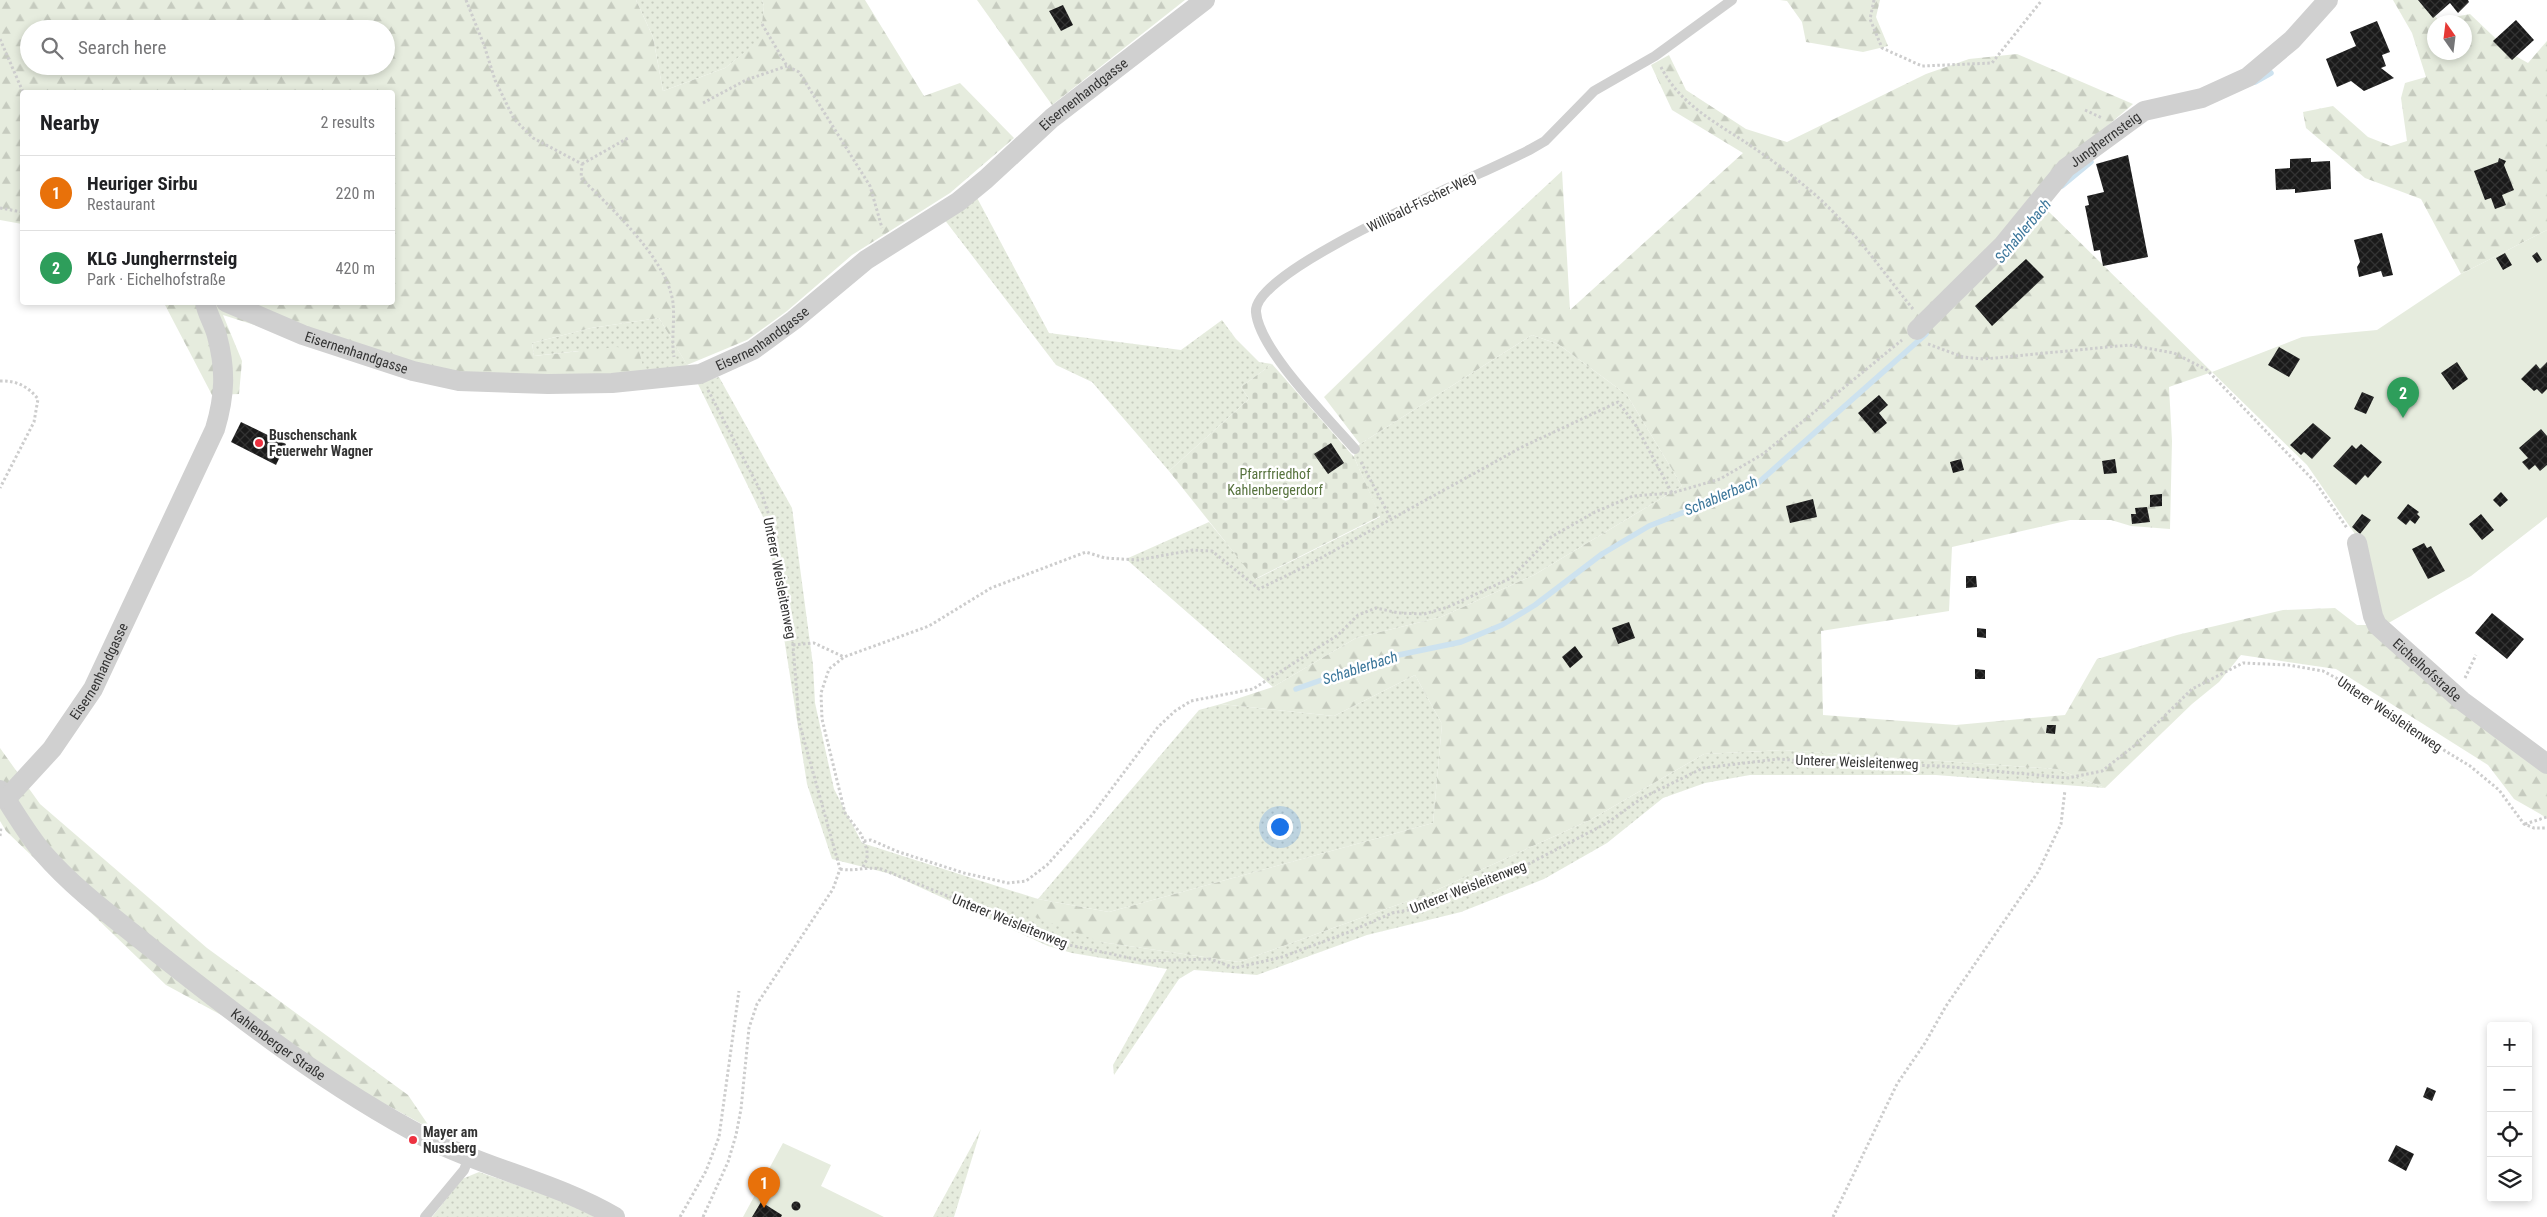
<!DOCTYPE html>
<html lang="en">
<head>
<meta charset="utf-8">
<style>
	:root { --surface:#fff; --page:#f6f6f6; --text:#202124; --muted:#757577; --line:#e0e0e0; --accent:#ed3241 }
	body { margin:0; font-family:"Roboto Condensed",sans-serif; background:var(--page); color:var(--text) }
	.controls { position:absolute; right:15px; bottom:15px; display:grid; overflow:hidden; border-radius:5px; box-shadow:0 2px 8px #0003 }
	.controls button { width:45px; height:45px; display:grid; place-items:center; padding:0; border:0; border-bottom:1px solid var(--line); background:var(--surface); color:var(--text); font:25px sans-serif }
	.compass { position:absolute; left:2427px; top:15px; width:45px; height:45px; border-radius:50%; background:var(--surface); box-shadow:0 2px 8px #0003; rotate:346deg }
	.you { position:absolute; left:1279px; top:826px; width:18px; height:18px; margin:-12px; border:4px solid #fff; border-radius:50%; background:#1a73e8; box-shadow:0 0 0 8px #1a73e833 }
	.badge { display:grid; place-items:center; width:32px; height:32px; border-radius:50%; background:var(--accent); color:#fff; font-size:16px; font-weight:700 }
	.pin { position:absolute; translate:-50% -41px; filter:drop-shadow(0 1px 2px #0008) }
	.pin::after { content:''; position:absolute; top:26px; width:18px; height:15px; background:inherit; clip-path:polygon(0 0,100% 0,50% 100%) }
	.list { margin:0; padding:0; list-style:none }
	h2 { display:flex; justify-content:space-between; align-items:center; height:65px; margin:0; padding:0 20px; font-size:21px }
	h2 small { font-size:16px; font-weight:400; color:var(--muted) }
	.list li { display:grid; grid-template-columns:32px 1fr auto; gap:15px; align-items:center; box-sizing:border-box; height:75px; padding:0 20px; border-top:1px solid var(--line) }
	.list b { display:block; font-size:19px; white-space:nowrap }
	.list p { margin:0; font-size:16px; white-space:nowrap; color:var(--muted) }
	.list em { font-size:16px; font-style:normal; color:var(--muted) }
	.icon { flex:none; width:28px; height:28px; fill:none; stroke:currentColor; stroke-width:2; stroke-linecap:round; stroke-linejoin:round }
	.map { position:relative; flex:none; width:2547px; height:1217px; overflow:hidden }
	.search { position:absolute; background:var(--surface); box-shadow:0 2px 8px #0003; left:20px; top:20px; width:375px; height:55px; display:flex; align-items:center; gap:12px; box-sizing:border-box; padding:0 18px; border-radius:28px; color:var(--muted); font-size:19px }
	.panel { position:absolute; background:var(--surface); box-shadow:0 2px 8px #0003; left:20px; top:90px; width:375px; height:215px; border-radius:5px }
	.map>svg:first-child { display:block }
</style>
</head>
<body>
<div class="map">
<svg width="2547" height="1217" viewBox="0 0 2547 1217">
	<defs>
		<pattern id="grass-dots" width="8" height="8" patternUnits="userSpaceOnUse" patternTransform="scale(1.25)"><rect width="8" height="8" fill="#e6ecde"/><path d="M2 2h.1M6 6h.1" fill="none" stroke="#c6cbbf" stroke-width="1.8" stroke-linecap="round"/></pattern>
		<pattern id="forest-firs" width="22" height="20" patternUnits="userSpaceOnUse" patternTransform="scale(1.25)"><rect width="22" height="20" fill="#e6ecde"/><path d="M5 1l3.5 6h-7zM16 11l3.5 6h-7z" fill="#c6cbbf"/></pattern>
		<pattern id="cemetery-stones" width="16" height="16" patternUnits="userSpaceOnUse" patternTransform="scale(1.25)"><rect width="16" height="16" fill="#e6ecde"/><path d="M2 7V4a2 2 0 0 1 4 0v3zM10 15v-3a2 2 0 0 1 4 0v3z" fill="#c6cbbf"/></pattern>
		<pattern id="building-cross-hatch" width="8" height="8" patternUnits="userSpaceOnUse" patternTransform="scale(1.25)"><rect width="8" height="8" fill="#1a1a1a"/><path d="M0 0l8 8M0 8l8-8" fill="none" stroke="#333"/></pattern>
	</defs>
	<rect width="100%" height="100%" fill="#fff"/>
	<path fill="url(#grass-dots)" d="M636,0H762L764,6L761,40L725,68L663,91L653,37Z
		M975,194L1049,333L1181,350L1222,320L1236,339L1259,362L1272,364L1241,387L1249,399L1169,471L1092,382L1056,365L944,219Z
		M659,318L698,383L719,377L792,508L813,665L815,703L834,789L862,843L1038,899L1199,710L1221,704L1334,716L1415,675L1442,724L1433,823L1109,912L1038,899L1101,942L1239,962L1430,893L1590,820L1704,754L1783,750L2057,769L2105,788L1936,775H1750L1705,783L1663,798L1607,843L1544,879L1461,912L1367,935L1257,975L1194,970L1179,979L1114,1075L1113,1065L1167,969L1072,953L1048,946L891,874L832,859L807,784L766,523L698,384L648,385L578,351L534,356L532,343L591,328Z
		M1532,335L1558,344L1627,395L1682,486L1534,575L1441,617L1356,638L1273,687L1126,559L1209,522L1256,579L1380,517L1354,457L1355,449L1360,444Z
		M981,1129L954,1217H933Z
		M479,1172L568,1203L595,1217H432L462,1179Z"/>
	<path fill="url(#forest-firs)" fill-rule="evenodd" d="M0,0H636L653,37L663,91L725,68L760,40L764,6L762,0H865L924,96L960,83L1014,138L950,193L852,255L787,311L747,340L687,365L659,318L591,328L532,343L534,356L617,347L639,351L648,385L439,383L223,315L242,361L239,394L212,395L164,303L392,302V92H22V224L0,220ZM29,29H386V66H29Z
		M977,0H1185L1052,105Z
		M1780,0H1880L1876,17L1888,46L1863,52L1806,42L1802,22L1787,1Z
		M2393,0H2424L2438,20L2470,14L2512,54L2528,63L2547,41V230L2461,274L2421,199L2365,178L2306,128L2303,112L2333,106L2368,137L2391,146L2407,141L2401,98L2405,83L2426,77L2412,33ZM2434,22H2464V52H2434Z
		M2017,54L2133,104L2064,163L2046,209L2212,372L2169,387L2172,441L2170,529L2131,526L2111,520H2070L1952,547L1949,611L1821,631L1823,715L1956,725L2065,715L2097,659L2177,635L2283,610L2335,608L2357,625H2385L2494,718L2547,755V818L2514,799L2488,765L2336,669L2241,655L2219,682L2192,704L2105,788L2057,769L1783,750L1704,754L1590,820L1430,893L1239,962L1101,942L1027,914L1038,899L1109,912L1433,823L1442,724L1415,675L1334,716L1221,704L1273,687L1356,638L1441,617L1534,575L1682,486L1627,395L1558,344L1532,335L1360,444L1324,397L1432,292L1562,171L1570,310L1743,153L1672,110L1651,65L1669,55L1686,90L1746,129L1787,142L1926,74L1969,59Z
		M0,748L40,804L207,948L408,1095L431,1129L166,985L6,831L0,821Z"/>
	<path fill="url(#cemetery-stones)" d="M1272,364L1354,457L1380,516L1255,579L1169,471L1249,399L1241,387Z"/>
	<path fill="#e6ecde" d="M2547,230V517L2471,576L2385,625L2357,537L2307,465L2212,372L2302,337L2377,330L2461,274Z
		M783,1143L831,1165L821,1186L884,1217H743Z"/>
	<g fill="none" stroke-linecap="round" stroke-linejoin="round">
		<path stroke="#cde2ef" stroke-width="5.5" d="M2255,82L2271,73
			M2062,186L2091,162
			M1296,689L1384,658L1461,642L1502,625L1535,605L1602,554L1649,526L1758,483L1926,334"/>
	</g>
	<path fill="url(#building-cross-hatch)" d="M2418,0H2468L2469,2L2458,13L2450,3L2433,18Z
		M1063,5L1073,25L1061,31L1049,11Z
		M2516,20L2534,40L2512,60L2493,41Z
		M2377,21L2390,52L2382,55L2386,66L2381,68L2394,78L2364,91L2351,81L2337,87L2326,59L2356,46L2350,32Z
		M2128,155L2148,257L2103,266L2100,250L2094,251L2085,206L2089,205L2087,196L2104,192L2096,164Z
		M2311,158V162L2330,161L2331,189L2295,193V189L2276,190L2275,169L2290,168V159Z
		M2499,158L2506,161L2504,165L2514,190L2502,195L2506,205L2495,209L2491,198L2485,200L2474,171L2498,162Z
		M2382,233L2393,275L2383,277L2381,271L2359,277L2357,267L2360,262L2354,240Z
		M2537,252L2542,260L2537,263L2532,256Z
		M2505,253L2512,265L2503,270L2496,258Z
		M2026,259L2044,277L1992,326L1975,306Z
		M2279,347L2300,359L2289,377L2268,365Z
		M2457,362L2468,379L2453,390L2441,373Z
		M2547,362V389L2542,394L2537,389L2534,391L2521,379L2536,364L2540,369Z
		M2362,392L2374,397L2366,414L2354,409Z
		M1879,395L1888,405L1879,413L1887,423L1875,433L1858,413Z
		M241,422L286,444L276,465L231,442Z
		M2313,423L2331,438L2312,459L2304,452L2301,455L2290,445Z
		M2541,429L2547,436V465L2540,471L2535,465L2529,470L2522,462L2528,458L2519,448Z
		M1331,443L1344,463L1328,474L1314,454Z
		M2361,444L2382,462L2368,478L2365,475L2356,485L2333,466L2352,445L2356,449Z
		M1961,459L1964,470L1953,473L1950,462Z
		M2115,459L2117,473L2104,474L2102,461Z
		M2501,492L2508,500L2500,507L2493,500Z
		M2162,494V506L2150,507V495Z
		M1813,499L1817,517L1790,523L1786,506Z
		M2408,504L2419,512L2417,514L2420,517L2415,524L2410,520L2406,525L2397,518Z
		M2147,507L2150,522L2132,524L2131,514H2136L2135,508Z
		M2362,514L2371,520L2360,534L2352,527Z
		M2481,514L2494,530L2482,540L2469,524Z
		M2424,543L2427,548L2431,546L2445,571L2428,579L2412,549Z
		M1966,576H1976L1977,587L1966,588Z
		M2492,613L2524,639L2507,659L2475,633Z
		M1629,622L1635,638L1618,644L1612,628Z
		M1977,628L1986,629V638L1977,637Z
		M1575,646L1583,657L1570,668L1562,657Z
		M1975,669L1985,670V679H1975Z
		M2047,725H2056L2055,734L2046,733Z
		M2427,1087L2436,1091L2432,1101L2423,1097Z
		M2396,1145L2414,1154L2406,1171L2388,1161Z
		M791.5 1206a4.5 4.5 0 1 1 9 0a4.5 4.5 0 1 1-9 0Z
		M761,1202L782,1215L781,1217H752Z"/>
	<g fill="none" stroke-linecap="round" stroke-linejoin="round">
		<path stroke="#cdcdcd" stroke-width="3" stroke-dasharray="2.5 2.5" stroke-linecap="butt" d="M466,0L484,45L495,80L514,119L533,138L582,164L581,178C611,208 668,260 673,303C675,321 671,339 674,357
			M1874,0L1870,19L1882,48L1922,66L1992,63L2042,0
			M762,24L787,66L799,72L870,186L882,228
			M0,39L23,92
			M1661,67C1680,105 1717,123 1751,146C1769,158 1788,172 1806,187C1848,221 1879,267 1913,309
			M703,103L746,80L787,66
			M2085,110L2102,118
			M582,164L628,138
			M0,208L22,212
			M1928,344L1963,357L1984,359L2129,345L2174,353L2207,370L2316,483L2347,528
			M0,381C16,380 29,387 38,399L34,422L0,488
			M708,390L762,494L775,534L793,645L799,722L840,869
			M1361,462L1391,519
			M793,645L814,643L844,657
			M2465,678L2476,655
			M2525,824L2547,817
			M0,836L1,827
			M864,841L871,840L896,851L964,873L1008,883L1026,881L1047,865L1092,815L1158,727L1175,711L1191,701L1253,689L1338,635L1358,615L1376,608L1399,613L1424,614L1448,607L1511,578L1551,537L1595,512L1633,496L1672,493L1720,479L1763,454L1902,340
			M863,867L867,859V850L861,834L845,813L822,719L821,693L829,669L844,657L929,626L991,588L1086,552L1105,558L1138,560L1193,550L1212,551L1259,589L1308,565L1522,447L1618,402L1635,424L1672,493
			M840,869C856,872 864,866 881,869L1069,945L1144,961L1210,959L1235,968L1282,957L1349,932L1392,913L1420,908L1517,870L1607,823L1642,798L1703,768L1778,759L1851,764L1942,766L2068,778L2102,771L2134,746L2192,689L2243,663L2288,665L2323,671L2353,687L2419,735L2470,766L2499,790L2524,824L2534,828H2547
			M680,1217L706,1171L719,1137L739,991
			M703,1217L728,1162L736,1135L741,1109L749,1028L757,1004L833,889L840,869
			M1833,1217L1897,1084L1925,1043L1946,1006L2038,872L2061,824L2065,790"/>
		<path stroke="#d0d0d0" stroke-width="10" d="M1355,449C1329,419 1259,350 1256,312C1252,268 1489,172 1531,149L1545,141L1594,91L1655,56L1732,0
			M425,1217L464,1170L469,1157"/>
		<g stroke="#d0d0d0" stroke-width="20">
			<path id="s1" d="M226,302L303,335L413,371L459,381L548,384L612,383L700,374L753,350L794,320L866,260L958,202L986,179L1052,118L1205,0"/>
			<path id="s2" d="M1917,330L2003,245L2066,168L2144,111L2202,98L2248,77L2292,40L2328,0"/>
			<path id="s3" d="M2357,543L2373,616L2377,625L2462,701L2547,764"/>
			<path id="s4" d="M0,790C14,811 27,834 43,853C76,891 117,920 155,951C241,1019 330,1088 428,1139C488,1169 557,1183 615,1217"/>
			<path id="s5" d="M6,799L52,749L93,689L215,429C225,396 226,369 217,336C214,324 207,314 205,302"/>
		</g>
	</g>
	<g fill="#ed3241" stroke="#fff" stroke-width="2">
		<circle cx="259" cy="443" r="5"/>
		<circle cx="413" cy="1140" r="5"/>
	</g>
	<g text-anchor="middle" stroke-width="5" stroke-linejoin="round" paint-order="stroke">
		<g font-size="14" fill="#333" stroke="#fff">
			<text dy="5" stroke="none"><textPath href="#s1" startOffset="965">Eisernenhandgasse</textPath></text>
			<text dy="5" stroke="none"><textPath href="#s2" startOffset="269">Jungherrnsteig</textPath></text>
			<text transform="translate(1421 202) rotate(-26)" y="5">Willibald-Fischer-Weg</text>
			<text dy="5" stroke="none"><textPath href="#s1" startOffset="560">Eisernenhandgasse</textPath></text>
			<text dy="5" stroke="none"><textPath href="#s1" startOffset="140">Eisernenhandgasse</textPath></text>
			<text transform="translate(780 578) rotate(79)" y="5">Unterer Weisleitenweg</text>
			<text dy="5" stroke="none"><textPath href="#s3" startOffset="152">Eichelhofstraße</textPath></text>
			<text dy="5" stroke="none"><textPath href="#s5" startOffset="159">Eisernenhandgasse</textPath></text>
			<text transform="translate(2390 714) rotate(34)" y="5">Unterer Weisleitenweg</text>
			<text transform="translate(1857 762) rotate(2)" y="5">Unterer Weisleitenweg</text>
			<text transform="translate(1468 887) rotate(-21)" y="5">Unterer Weisleitenweg</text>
			<text transform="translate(1010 921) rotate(22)" y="5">Unterer Weisleitenweg</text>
			<text dy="5" stroke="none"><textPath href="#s4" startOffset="380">Kahlenberger Straße</textPath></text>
		</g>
		<g font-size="14" font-weight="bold" fill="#333" stroke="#fff" text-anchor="start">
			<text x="269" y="440">Buschenschank<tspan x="269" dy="16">Feuerwehr Wagner</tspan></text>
			<text x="423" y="1137">Mayer am<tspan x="423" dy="16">Nussberg</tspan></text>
		</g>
		<g font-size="14" fill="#56723d" stroke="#fff">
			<text x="1275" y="479">Pfarrfriedhof<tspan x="1275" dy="16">Kahlenbergerdorf</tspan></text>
		</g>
		<g font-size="15" font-style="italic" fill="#3b769a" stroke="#fff">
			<text transform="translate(2023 231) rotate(-50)" y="5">Schablerbach</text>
			<text transform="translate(1721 496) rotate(-23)" y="5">Schablerbach</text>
			<text transform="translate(1360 668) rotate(-18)" y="5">Schablerbach</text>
		</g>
	</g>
</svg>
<div class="controls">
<button>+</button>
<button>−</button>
<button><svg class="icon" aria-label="locate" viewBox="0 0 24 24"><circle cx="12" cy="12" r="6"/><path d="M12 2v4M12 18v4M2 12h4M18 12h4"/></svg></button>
<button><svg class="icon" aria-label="layers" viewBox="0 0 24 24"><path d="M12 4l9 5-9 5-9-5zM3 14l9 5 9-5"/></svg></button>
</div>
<svg class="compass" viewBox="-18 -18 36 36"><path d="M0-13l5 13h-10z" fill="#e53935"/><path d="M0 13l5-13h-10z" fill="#757577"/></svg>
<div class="you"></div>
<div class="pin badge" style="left:764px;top:1208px;background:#e8710a">1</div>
<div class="pin badge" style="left:2403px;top:418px;background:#2e9e5b">2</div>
<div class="search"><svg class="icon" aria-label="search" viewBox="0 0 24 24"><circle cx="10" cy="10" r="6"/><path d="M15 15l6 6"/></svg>Search here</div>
<section class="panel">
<h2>Nearby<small>2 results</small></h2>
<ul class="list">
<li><span class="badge" style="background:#e8710a">1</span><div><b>Heuriger Sirbu</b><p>Restaurant</p></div><em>220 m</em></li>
<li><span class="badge" style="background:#2e9e5b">2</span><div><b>KLG Jungherrnsteig</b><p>Park · Eichelhofstraße</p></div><em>420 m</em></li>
</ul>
</section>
</div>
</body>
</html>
